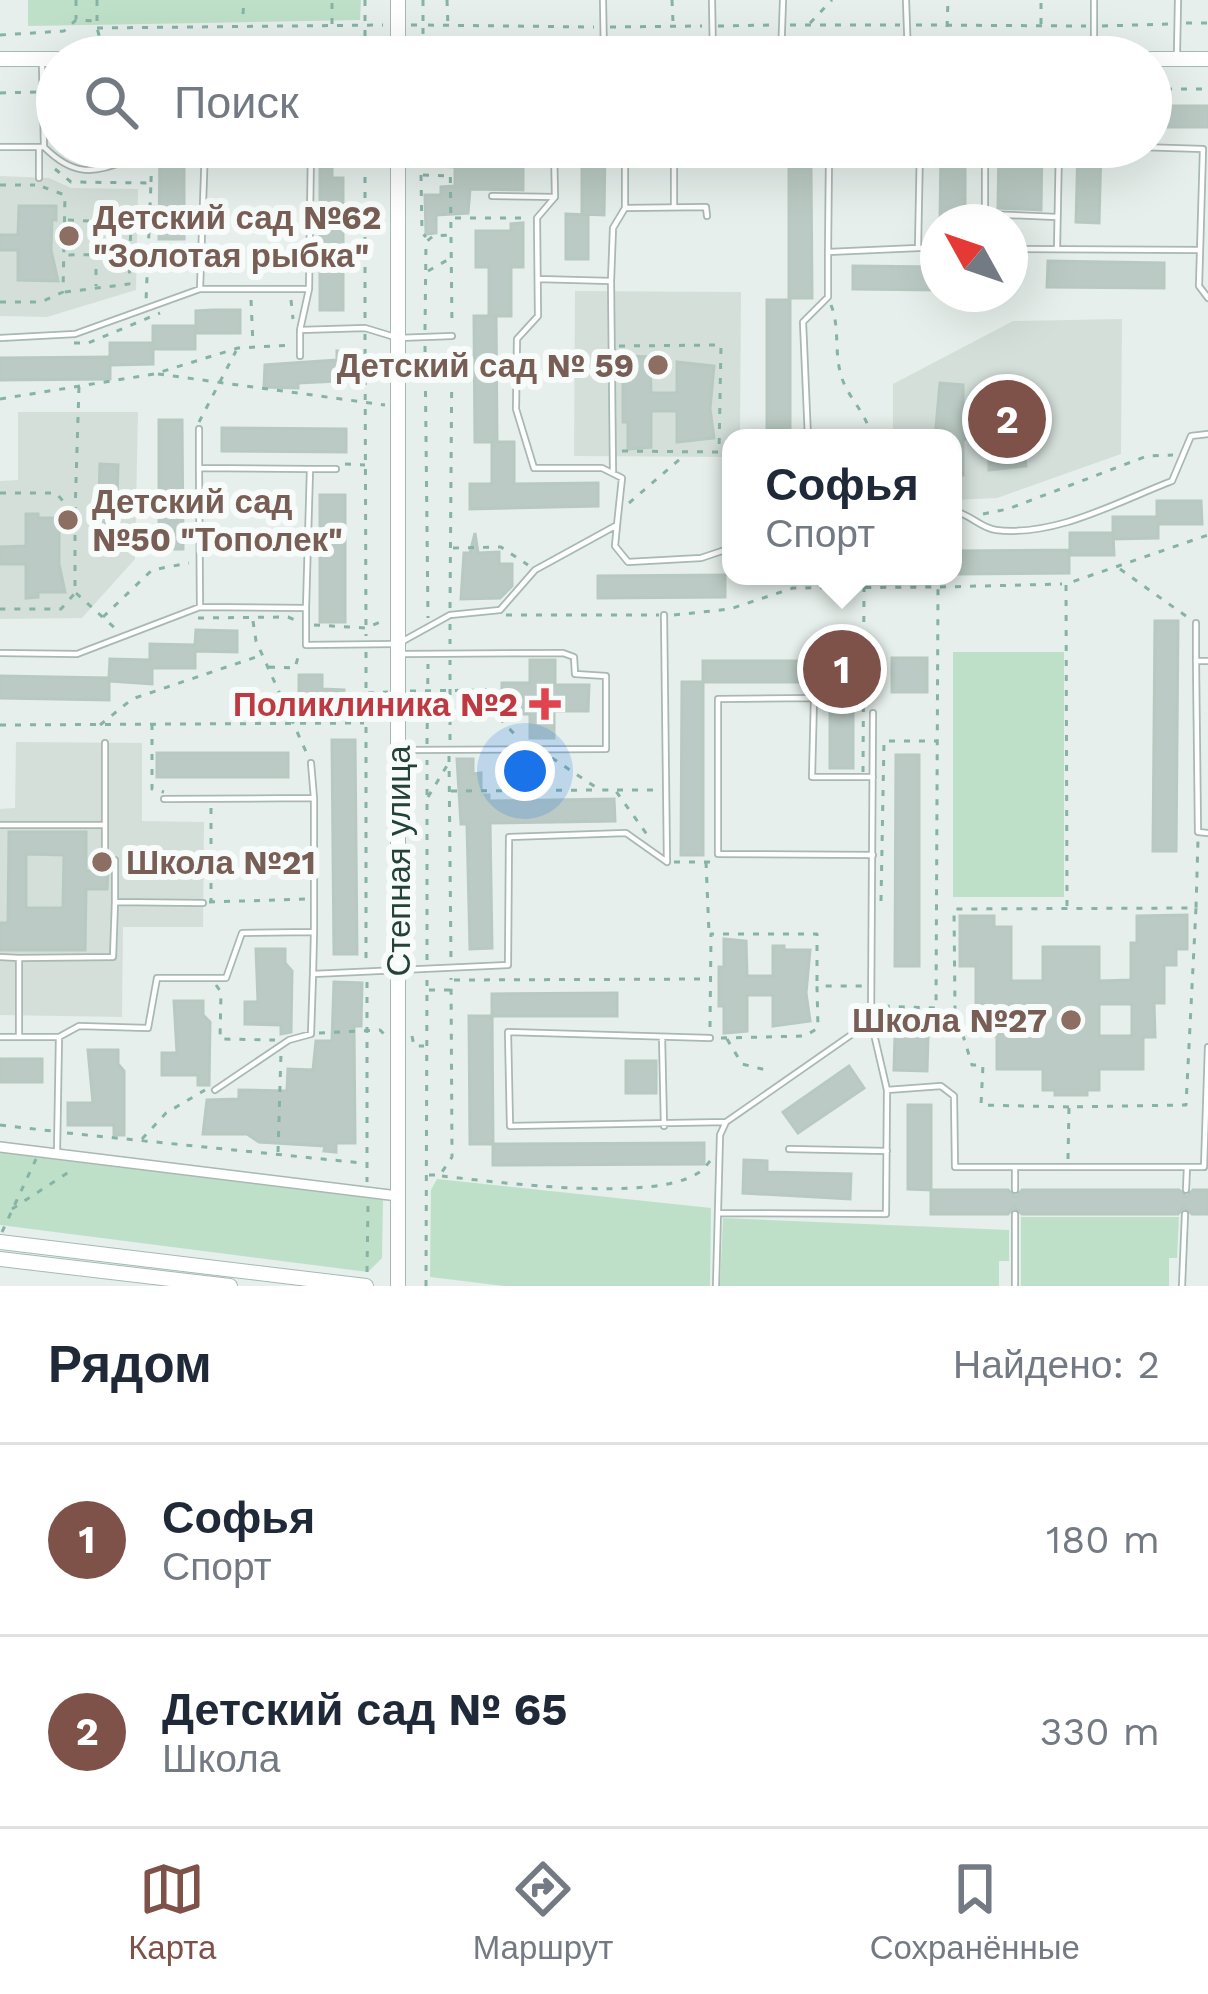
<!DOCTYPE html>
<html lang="ru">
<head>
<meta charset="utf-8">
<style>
	:root { --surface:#fff; --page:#f2f2f3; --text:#1f2937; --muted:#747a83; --line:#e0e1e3; --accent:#7f5249 }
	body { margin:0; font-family:"Work Sans",sans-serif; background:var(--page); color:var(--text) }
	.compass { position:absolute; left:920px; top:204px; width:108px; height:108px; border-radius:50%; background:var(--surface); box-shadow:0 12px 48px #0002; rotate:310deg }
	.you { position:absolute; left:525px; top:771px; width:42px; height:42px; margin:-30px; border:9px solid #fff; border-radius:50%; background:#1a73e8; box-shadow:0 0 0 18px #1a73e833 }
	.badge { display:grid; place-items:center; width:78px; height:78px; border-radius:50%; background:var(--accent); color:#fff; font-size:39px; font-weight:700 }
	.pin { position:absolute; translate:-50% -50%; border:6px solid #fff; box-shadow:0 3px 12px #0006 }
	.popup { position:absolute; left:722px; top:429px; width:240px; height:156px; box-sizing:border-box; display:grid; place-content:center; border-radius:24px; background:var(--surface); filter:drop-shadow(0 3px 9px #0005); font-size:39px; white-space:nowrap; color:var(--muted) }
	.popup b { font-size:45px; color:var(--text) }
	.popup::after { content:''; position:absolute; left:50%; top:100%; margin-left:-24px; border:24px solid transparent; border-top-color:var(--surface) }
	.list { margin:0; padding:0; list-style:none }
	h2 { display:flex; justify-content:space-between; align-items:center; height:156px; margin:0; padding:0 48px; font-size:51px }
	h2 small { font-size:39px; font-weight:400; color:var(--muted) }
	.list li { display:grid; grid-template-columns:78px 1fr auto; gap:36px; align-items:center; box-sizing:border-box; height:192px; padding:0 48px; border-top:3px solid var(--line) }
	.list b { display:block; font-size:45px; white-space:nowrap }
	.list p { margin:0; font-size:39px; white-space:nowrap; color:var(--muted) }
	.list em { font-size:39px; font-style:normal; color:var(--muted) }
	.icon { flex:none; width:66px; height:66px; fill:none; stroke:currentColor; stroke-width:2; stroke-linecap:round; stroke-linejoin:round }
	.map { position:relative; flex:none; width:1208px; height:1286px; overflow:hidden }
	.search { position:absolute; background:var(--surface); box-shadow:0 12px 48px #0002; left:36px; right:36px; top:36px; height:132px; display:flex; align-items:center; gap:30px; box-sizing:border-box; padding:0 42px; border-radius:66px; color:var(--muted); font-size:45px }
	.sheet { height:540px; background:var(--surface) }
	nav { display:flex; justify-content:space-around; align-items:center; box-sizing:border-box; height:168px; border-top:3px solid var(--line); background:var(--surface); font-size:33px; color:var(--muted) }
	nav a { display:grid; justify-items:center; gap:6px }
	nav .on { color:var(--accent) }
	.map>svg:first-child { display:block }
</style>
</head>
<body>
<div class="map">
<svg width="1208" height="1286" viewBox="0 0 1208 1286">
	<rect width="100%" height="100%" fill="#e6efeb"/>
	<path fill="#d4dfda" d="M0,176L49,178L71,188L138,189L136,290L47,317L0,316Z
		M575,291L741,292L740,438H731V457L574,456Z
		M1122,319L1121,454L997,498L953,500V438H893V384L1013,321Z
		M18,412H138L135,559L82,618L0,619V481L18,480Z
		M16,742L142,743V821L204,822L203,927H123L122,1017L0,1015V809L15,808Z"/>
	<path fill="#bfe0c8" d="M28,0H361L360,20L28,26Z
		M953,652H1064V897H953Z
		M0,1152L383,1200L382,1258L368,1272L0,1225Z
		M437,1179L711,1208L710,1286H504L430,1277L431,1190Z
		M1021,1217H1179L1177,1258H1169V1286H1021Z
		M723,1218L1009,1230V1261H999V1286H720Z"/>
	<path fill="#bbcac4" stroke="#b8c9c2" stroke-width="3" fill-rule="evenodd" d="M1167,106H1208V127H1167Z
		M160,147H184V239H159Z
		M423,147H523V190L470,189L468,213L436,215V233L426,234L425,195H441V187L455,186V167L423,165Z
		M582,147H605L604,215L582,214Z
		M941,147H965V222H940Z
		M999,147H1042L1041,210L998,208Z
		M1078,147H1101L1099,223L1076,222Z
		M811,168L812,298H789V169Z
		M320,169H332V178H343V310H320Z
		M19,206H56V220H52L51,250L58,281L18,280V250H0V235H18Z
		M566,214L588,215V259H566Z
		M523,223V267H511V316H489V267H476V231H511V224Z
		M1048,261L1164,263V288L1047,287Z
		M853,266L938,267V290L853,289Z
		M767,300H790V428H767Z
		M213,310H240V333H196V311Z
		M474,316H496L497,442H475Z
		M153,326H195V349H153Z
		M110,343H153V364L110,365V379L0,380V358L110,357V361Z
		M337,351L358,352L357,380L298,383V388L264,387L265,365L337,360Z
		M628,356L650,357L651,393H677V362L714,366L710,409L714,438L677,442V411H651V447L628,449V422H623V383H628Z
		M940,383L963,385V421H989V390L1027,395L1022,437L1026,466L989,470V439H963V475H953V438H935Z
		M159,420H182L183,549H159Z
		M222,428L346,429V452L222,451Z
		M492,442H514V484L598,483V506L470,509V484H492Z
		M100,464L118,465L116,532L98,531Z
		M320,495H345V622H320Z
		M1157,501H1201L1202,524H1158V538L1113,539V517H1157Z
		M26,514H38V518H64V530H59V564L65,592H38V597L26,598V564H0V547L26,546Z
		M475,533L478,553L499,552V564H512V586L500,598L461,599L464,553H470Z
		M1070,533H1113L1114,555H1070Z
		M1069,550V573L953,574V551Z
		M725,575V597L598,598V576Z
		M1155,621H1178L1176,851H1153Z
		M196,630L237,631V652L195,651V668H152V684L109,681V700L0,698V676L109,678L110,659L150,660V644L195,645Z
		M830,655H853V768H830V682H703V661H830Z
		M892,658H927V692H892Z
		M530,660H555V685H589L588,711H554V738H530V714H502V683H530Z
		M299,675H322V689L344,690L343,702L299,697Z
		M682,682H703V855H681Z
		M332,740H355L357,954H334Z
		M157,753H288V777H157Z
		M896,755H919V966H895Z
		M457,759H473V774L481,773V795H489V801L614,799L615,821L490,823L492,948L470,949L467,824H461Z
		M9,832H86V871H108L107,889H86L85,950H0V923H8ZM26,854L64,855L63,908H26Z
		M1187,915V949H1176V965H1164V1003H1154L1155,1037H1143V1069H1099V1090H1087V1095H1055V1090H1043V1069H997V1036H986V1004H976V966H960V916H994V927H1011V981H1043V947H1099V981L1131,980V943H1137V916ZM1009,1004H1043V1035L1009,1036ZM1099,1004H1132V1036H1099Z
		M724,939L746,941L747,976H773V946H784V950H810L806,993L810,1021L773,1026V995H747V1031L724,1033V1006H719V967H724Z
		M256,949H285V963L292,971L291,1032L281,1034V1025L245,1024V1002H258Z
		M334,982L362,983L361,1026H354L355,1143H336V1152L324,1151L325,1146L259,1142L247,1134H203L207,1100L239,1099V1090L287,1091L288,1069L313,1070L316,1041H332Z
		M617,993V1016H492V994Z
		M174,1001H203V1015L210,1022L209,1085H198V1075H162V1053H177Z
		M469,1016H492L493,1144H470Z
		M895,1035L928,1036L927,1071L894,1070Z
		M88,1050H118V1064L124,1071V1135H114V1125H68V1103H93Z
		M0,1059H42V1082H0Z
		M626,1061H656V1093H626Z
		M849,1066L864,1088L798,1133L783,1112Z
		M908,1105H931V1190L908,1189Z
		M704,1143V1164L493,1165V1144Z
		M744,1160L767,1161V1172L851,1174L850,1199L743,1193Z
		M931,1190H1008L1016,1197L1022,1190H1179L1187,1197L1193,1190H1208V1214H1192L1184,1207L1178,1214H1022L1014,1207L1008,1214H931Z"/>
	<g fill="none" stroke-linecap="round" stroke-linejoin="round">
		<g stroke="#a8b8b2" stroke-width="8">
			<path id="lane" d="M603,0L604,57
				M712,0L713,57
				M906,0L908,57
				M1177,53L1178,0
				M781,57L783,0
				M1094,57V0
				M0,147H44L42,65
				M44,147C72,175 92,175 127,160L128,147
				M266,147L311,148L309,289
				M1139,147L1203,149L1199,286L1208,298
				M311,148L334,149
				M779,155L920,158
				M39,178V147
				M492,196L555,197
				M674,207V149
				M625,208V150L690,147
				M985,214L1057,217
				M985,222V147
				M918,248H938
				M1010,249L1200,250
				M1057,249L1059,147
				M828,252L829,157
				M538,279L611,281L613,228L625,208L706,207L707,216
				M611,281L613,473
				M200,289L205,147
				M300,330V356
				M0,338L75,334L200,289H309L300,330L365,328L398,338L452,336
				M199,429V468
				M808,438L803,322L828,297V252L918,248L920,147
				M310,469H336
				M953,511C969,513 980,528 996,530C1056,537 1117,502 1172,481L1191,436L1208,434
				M617,525L615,546L628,562L701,558L731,548
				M200,607L199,468L310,469L306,608
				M664,615L667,862
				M403,641L450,615L500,610L535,570L617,525L622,478L602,468H534L516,409L517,339L538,316L537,218L555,197L554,147
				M0,653L77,654L200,607L306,608V645L393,644
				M1196,661V623
				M1208,661H1196L1198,832L1208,833
				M105,743V859L115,860V902
				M404,750L606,749V676L575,674L574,657L563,653L404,654
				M311,763L314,798
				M164,799L314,798V932
				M0,825H102
				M873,855L718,854V699L814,698L812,777H873
				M0,957L19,958
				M871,1021L887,1090L941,1086L954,1096L955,1167H1204L1208,1047
				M0,1037H59L79,1026L148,1028L157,978H226L242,933L314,932L313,974L508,965L509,837L626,833L667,862
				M19,1037V958L113,957L115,902L203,903
				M662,1037L664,1126
				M710,1038L508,1032L510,1126L726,1122
				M215,1090L289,1040L311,1034L313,974
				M789,1149L887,1151
				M57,1152L59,1037
				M1015,1167V1190
				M1186,1190L1187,1167
				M718,1213L886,1214L887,1090
				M716,1286L720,1135L726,1122L871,1021L873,713
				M1015,1286V1214
				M1182,1286L1185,1214"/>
		</g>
		<g stroke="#a8b8b2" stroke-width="12">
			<path id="street" d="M0,1147L398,1196"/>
		</g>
		<g stroke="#a4bbb3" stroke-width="16">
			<path id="secondary" d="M398,57V0
				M0,59H57
				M1151,59H1208
				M0,1242L366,1286
				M0,1259L230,1286
				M398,1286V147"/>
		</g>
		<path stroke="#86b3a5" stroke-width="3" stroke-dasharray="6 9" stroke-linecap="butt" d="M76,0V19
			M97,0V28L105,57
			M365,0V57
			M423,0V25L594,27
			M447,0L448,27
			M672,0L673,22
			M243,14L244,0
			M810,23L832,0
			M1186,23H1208
			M332,24V0
			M1041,24V0
			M411,25H423V57
			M790,25H900
			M916,25L1086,26
			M718,26L774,25
			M1102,26L1170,24
			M610,27L702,26
			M97,28L383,25
			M0,35L64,31L76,20L96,21
			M946,57L948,0
			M1151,89H1208
			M0,93L37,92
			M365,147V318
			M421,147V175L450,176
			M450,147L452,326
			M55,169L71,182L151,183L146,301
			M421,175L422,233L426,237
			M151,182L152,147
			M0,185H35
			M455,218H529
			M68,220L131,223L130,252
			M96,254V286
			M428,271L451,258
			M65,292L129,284L130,254L66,255
			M251,300L253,345
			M291,300L293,319
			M0,302H41L63,292L65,195L43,187
			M831,305C840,327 834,352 841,375C847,398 868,413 871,438
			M425,330L426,242L433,236L453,235
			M365,334L366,636
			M74,343H88L160,313
			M425,346L428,618
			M619,346L721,345L719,452L620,451
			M158,374L385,405
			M0,399L154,374L238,348L292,345
			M199,422L236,351
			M345,464L365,465
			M0,493H56L75,515V593L61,609H0
			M629,503L680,459V452
			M75,513L79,386
			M983,514L1008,509L1147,456L1173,455
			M453,548L501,547L528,565
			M1120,569L1190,619
			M940,587L1062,584
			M76,593L118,631
			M450,608L452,342
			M506,615H659
			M674,615L730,609L793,588L938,587L936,1008L880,1006
			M103,617L152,570L189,563
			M198,618L288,617L295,620
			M253,621L256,641L308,756
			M450,624V644
			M314,625L366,628L387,619
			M366,652V966
			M269,667L295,668L300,650
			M410,691L486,690L491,697L502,698
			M368,693L388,692
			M429,706H488L491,697
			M489,707L519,739
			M152,724V789L164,792
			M0,725L364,723
			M100,725L132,699L262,655
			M450,740V660
			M427,744L428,664
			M449,756L451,962
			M552,758L600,790H615L651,840
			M863,772L864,588L867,576
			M617,790H655
			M451,791L597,790
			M428,797L448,764
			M211,808V901
			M290,851L306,850
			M674,862H712
			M706,862L709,933
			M881,901L884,741H937
			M209,902L308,899
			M1067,906L1066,584L1208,535
			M427,960V760
			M454,980L709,979
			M367,982V1182
			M216,985L221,992L220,1039L275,1040
			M429,990H450
			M710,1027L711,934H817V986
			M319,1033L380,1030L385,1035
			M412,1036L414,1046H424
			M721,1038L805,1036L818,1028L817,986H864
			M727,1039L742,1064L770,1071
			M1069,1107L981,1105L983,1065H972L955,1009L954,909L1196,908L1198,840
			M0,1125L52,1131
			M67,1133L362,1163
			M142,1139L166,1113L205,1090
			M278,1152L281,1053
			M1068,1159L1069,1107L1186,1105L1196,908
			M429,1175H440L452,1157L451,978
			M442,1176C496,1182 653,1203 698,1173C704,1170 707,1164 711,1160
			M12,1209L75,1168
			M2,1232L36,1159
			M367,1272L368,1204
			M426,1286L427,976"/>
		<use href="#lane" stroke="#fff" stroke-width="4.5"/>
		<use href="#street" stroke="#fff" stroke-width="9"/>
		<use href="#secondary" stroke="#fff" stroke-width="14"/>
	</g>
	<g fill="#8d6e63" stroke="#f7fbf9" stroke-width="4.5">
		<circle cx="69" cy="236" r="12"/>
		<circle cx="658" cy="365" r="12"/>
		<circle cx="68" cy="520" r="12"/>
		<circle cx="102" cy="862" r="12"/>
		<circle cx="1071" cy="1020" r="12"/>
	</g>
	<path fill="#e0444e" stroke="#f7fbf9" stroke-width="4.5" d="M539 686h12v12h12v12h-12v12h-12v-12h-12v-12h12z"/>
	<g text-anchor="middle" stroke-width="12" stroke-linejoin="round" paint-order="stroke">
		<g font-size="33" font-weight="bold" fill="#785e54" stroke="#f7fbf9" text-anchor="start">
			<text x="93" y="229">Детский сад №62<tspan x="93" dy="38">"Золотая рыбка"</tspan></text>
			<text x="634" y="377" text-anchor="end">Детский сад № 59</text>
			<text x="92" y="513">Детский сад<tspan x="92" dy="38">№50 "Тополек"</tspan></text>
			<text x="126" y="874">Школа №21</text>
			<text x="1047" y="1032" text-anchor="end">Школа №27</text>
		</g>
		<g font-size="33" font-weight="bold" fill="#be3a42" stroke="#f7fbf9" text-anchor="end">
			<text x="518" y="716">Поликлиника №2</text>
		</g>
		<g font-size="33" fill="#24423a" stroke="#f7fbf9">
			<text transform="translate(398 861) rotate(-90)" y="12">Степная улица</text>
		</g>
	</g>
</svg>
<svg class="compass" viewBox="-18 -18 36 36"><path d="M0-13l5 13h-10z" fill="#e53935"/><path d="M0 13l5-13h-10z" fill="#747a83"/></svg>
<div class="you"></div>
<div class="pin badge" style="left:842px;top:669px">1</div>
<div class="popup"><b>Софья</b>Спорт</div>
<div class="pin badge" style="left:1007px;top:419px">2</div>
<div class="search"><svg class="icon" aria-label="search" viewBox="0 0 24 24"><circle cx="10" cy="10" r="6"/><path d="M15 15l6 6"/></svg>Поиск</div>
</div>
<section class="sheet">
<h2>Рядом<small>Найдено: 2</small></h2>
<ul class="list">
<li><span class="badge">1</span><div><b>Софья</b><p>Спорт</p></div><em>180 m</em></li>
<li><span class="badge">2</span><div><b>Детский сад № 65</b><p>Школа</p></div><em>330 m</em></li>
</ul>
</section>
<nav>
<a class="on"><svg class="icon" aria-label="map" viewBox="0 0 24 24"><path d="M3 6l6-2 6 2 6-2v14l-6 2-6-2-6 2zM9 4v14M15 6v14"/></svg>Карта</a>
<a><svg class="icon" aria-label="directions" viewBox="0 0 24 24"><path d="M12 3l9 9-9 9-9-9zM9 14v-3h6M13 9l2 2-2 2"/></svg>Маршрут</a>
<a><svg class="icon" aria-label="saved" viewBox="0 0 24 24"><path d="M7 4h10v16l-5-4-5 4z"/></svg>Сохранённые</a>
</nav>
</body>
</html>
